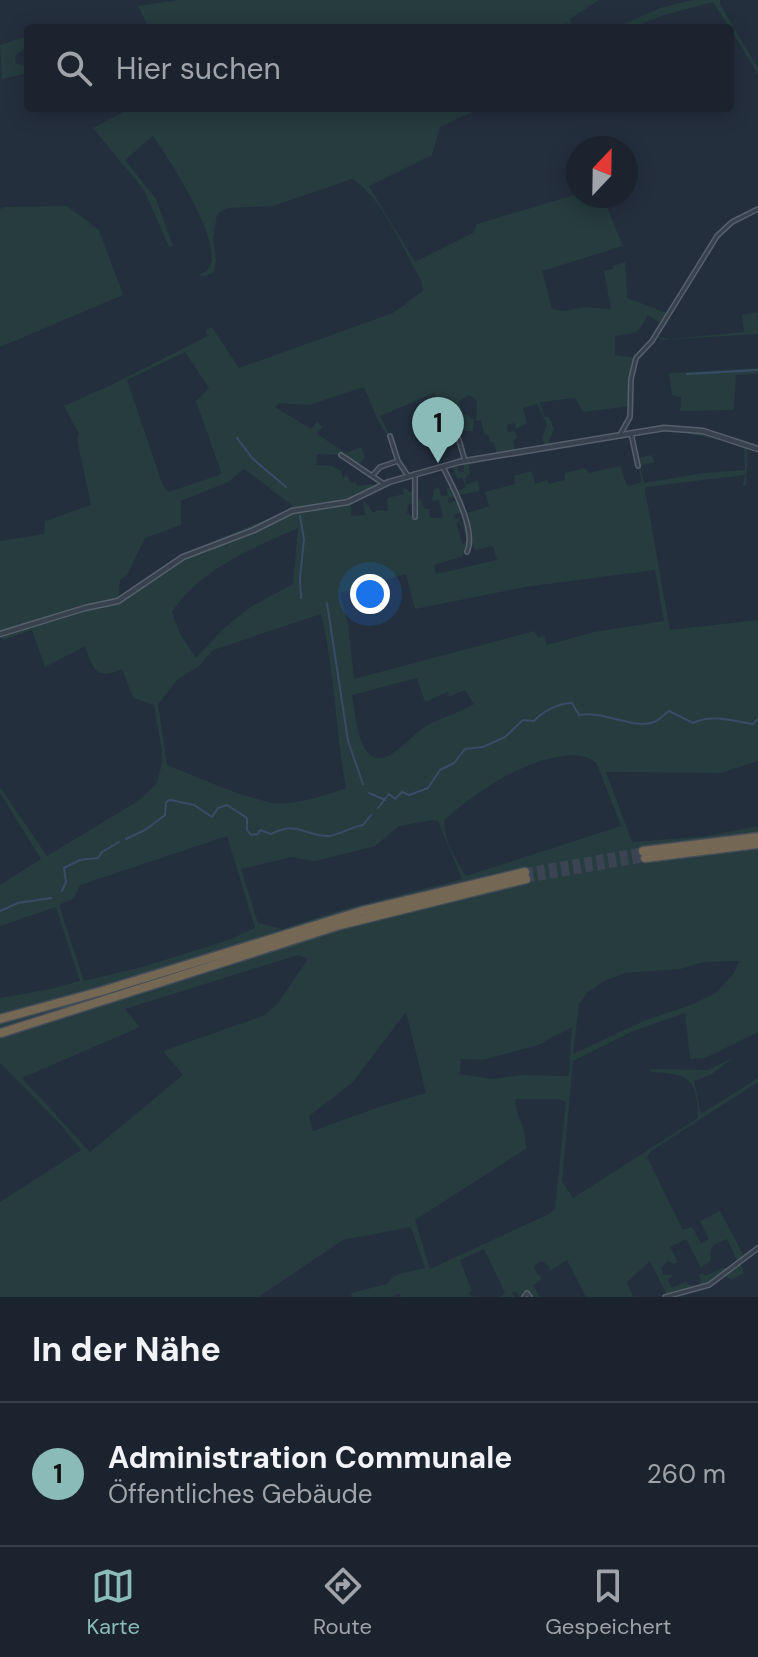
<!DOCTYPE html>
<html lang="de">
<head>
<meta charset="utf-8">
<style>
	:root { --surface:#1b232e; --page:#242b36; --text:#f1f3f6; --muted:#a0a4aa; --line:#39404a; --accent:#8bbbb9 }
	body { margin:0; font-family:"DM Sans",sans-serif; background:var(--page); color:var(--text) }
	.compass { position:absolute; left:566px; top:136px; width:72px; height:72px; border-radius:50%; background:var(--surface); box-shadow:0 4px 20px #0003; rotate:22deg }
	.you { position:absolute; left:370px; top:594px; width:28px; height:28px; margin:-20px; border:6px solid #fff; border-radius:50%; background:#1a73e8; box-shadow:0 0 0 12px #1a73e833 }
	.badge { display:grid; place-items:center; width:52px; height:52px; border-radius:50%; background:var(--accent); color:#111; font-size:26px; font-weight:700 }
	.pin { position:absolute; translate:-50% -66px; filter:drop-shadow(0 2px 4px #0008) }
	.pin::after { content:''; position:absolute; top:42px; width:28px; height:24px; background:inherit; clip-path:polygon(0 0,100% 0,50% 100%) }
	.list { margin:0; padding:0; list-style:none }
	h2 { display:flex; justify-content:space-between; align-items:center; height:104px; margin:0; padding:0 32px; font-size:34px }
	h2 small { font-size:26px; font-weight:400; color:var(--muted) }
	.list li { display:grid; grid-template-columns:52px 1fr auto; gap:24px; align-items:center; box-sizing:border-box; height:144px; padding:0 32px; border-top:2px solid var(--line) }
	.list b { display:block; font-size:30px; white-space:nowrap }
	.list p { margin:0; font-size:26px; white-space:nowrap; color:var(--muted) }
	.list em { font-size:26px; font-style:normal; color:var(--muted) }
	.icon { flex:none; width:44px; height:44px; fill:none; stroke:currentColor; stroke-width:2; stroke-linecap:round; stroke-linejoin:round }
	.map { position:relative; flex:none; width:758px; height:1297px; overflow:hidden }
	.search { position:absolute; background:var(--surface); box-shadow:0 4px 20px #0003; left:24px; right:24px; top:24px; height:88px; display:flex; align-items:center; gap:20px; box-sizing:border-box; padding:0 28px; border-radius:8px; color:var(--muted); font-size:30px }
	.sheet { height:248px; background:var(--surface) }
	nav { display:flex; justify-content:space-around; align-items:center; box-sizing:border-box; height:112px; border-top:2px solid var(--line); background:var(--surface); font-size:22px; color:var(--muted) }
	nav a { display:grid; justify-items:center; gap:4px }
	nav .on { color:var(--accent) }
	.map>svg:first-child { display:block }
</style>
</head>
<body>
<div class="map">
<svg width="758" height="1297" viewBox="0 0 758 1297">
	<rect width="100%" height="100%" fill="#242f3e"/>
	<path fill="#263c3f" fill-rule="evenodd" d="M179,0H599L570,19L573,28H569L567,22L558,28H149L138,6Z
		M693,0H720V4L758,68V74L713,2L664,15L631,28H615L660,8Z
		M28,36V47L15,55L16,63L28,67V73L2,79L0,45Z
		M131,108H481L440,127L432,155L369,186L415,262L473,233L477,224L578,194L602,196L623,246L542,271L552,309L565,311L584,307L611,309L604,271L613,269V266L625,262L627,298L667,313L720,229L730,220L758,207V211L741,218L721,233L659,335L661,338L671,339L744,332L742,315L758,312V334L662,340L656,336L662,324L648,315C637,335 637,333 615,336V355L636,358L632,371L630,406L583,412L575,398L540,402L544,417H549L554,429L548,443L551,445L545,447L542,437L547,425L537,404L523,408L527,423L516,429L515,423L507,425L508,432L515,431L517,438L513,440L515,449H521V451L497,455L494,442H490L489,436L484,434L481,420L476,421L477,401L470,395L459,401L464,415L467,414L470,418L474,419L473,431H464L459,436L456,432L448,439L445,435L449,430L435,393L380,416L390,436H388L378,421L364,387L309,405L279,403L275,407L311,429L317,422L323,427L317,434L346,453L361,447L365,458L358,465L341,455L317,454L316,465L332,466L341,471L343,478L347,475L351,483L355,482L358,486L373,484L375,489L351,501V516L365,515L363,500L374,513L377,510L388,511L387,498L404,494L403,489H407L408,492L414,490L415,503L408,505L407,514L416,517L419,497L425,509H429L430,518H443L439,500L432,501L434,489L439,488L441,496L448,495L446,488L451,487L457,497L448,498V503L458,500L462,513L453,515L455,519L462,517L456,524L463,545L467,541L462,522L467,521L465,514L489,506L485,492L515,484L514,476L532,471L535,484L547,480L549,484L565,480V473L586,468L588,473L620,466L626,484L631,486L641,482L638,458L652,455L654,462L640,466L644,483L703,473L745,470L744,447L725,440L671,431L704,430L720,433L758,449V452L748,449L746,486L743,485L745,475L646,487L645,490L670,630L758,620V761L721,773L606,772L632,842L708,836L758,826V1032L705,1058L690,1059L685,1013L631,1032L573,1061L562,1181L573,1198L698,1118C697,1077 689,1074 651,1072L650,1069L708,1070L734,1057L712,1074L694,1081L701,1114L758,1078V1082L651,1151L647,1157L683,1230L692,1227L701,1243L709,1239L700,1221L720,1211L744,1256L758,1245V1250L741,1263L744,1273L732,1280L725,1276L710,1287L680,1297L676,1294L668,1297L650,1261L627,1282L633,1297H586L567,1260L548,1272L550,1267L542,1261L534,1266L537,1274L541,1276L540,1281L533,1285L540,1297H531L527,1292L520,1297L516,1291L512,1292L514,1297H500L505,1293L484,1249L460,1260L472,1291L469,1293L473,1297H401L399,1293L392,1297H352L351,1293L387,1284C395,1270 412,1273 425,1268L411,1227L343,1240L258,1297H0V1202L81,1150L61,1125L0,1063V998L50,989L80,981L56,907L0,926V885L41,859L0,793V787L47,856L138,801L157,783L162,763V751L154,705L133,698L122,669C97,680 93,670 85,646L45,667L32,630L3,640L0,634V541L44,534L45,521L91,505L77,439L79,434L64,406L111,385L198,341L207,336L206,330L212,327L239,368L393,313L423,291L421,280C403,249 382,197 352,179L273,206L228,208L221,211L217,215L213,237L216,261L213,273L201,277L200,274C240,264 166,155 153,136L125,160L156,199L173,246L169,247L144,190L93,128ZM185,352L209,388L196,401L221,472L219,475L169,492L163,486L127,380ZM244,469L293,506L290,510L189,551L119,596L120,580L127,575L145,538L181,525V501L228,482ZM298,528L293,584L252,606L224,628L196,658L180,634L172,612C200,569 253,548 298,528ZM471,543L476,550L493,546L497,560L436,574L434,565L461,557ZM655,570L664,621L594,632L547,645L544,636L538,638L534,631L354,679L348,624L340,593L406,574L415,609L525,587ZM321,614C335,671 335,730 346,788C328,795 292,806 273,803C238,796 200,778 167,765L158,704L178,679L198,667L213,650ZM417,678L425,702L448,692L449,697L465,690L474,704C458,714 438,718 423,728C411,737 401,749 388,756C358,770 356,714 352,695ZM572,755L586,757L596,762L621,826L466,876C457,861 441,836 445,819C479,790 526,758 572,755ZM433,820L438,821L462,879L338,911L282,929L258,923L241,869L291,857L315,861L340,855L375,846L399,826ZM227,836L255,928L226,941L142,967L84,981L59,905L74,898L80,885ZM298,955L308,959L278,1003L265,1015L163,1051L183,1075L90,1152L22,1078L140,1027L125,1009ZM739,961L734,973L717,992L691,1005L646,1020L573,1054L579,1004L588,992L604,981L625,973L680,969L704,962ZM406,1012L426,1093L382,1106L313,1131L309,1116L352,1083ZM572,1027L569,1076L521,1075L493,1079L460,1074L461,1059L483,1060L538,1045ZM515,1099H559L566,1102L555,1209L549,1214L430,1269L415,1220L527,1148C524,1140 526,1136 523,1127C519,1117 516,1111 515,1099ZM686,1239L701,1268L711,1260C709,1244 716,1244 727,1239L738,1263L727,1271L725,1267L705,1276L703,1273L699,1275L701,1281L697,1286L688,1285L687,1281L672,1288L668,1280L673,1275H663L661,1267L669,1261L673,1264L678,1262L670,1247Z
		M67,206L99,230L123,295L0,347V209L6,207Z
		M758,368V374L736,375L734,410L680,411L681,397L672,395L669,373Z
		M469,463L470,474L465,478L466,485L478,480L479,491L460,495L458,491L466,487L462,478L457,479L453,468H446L457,465L459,472L464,471L463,464Z"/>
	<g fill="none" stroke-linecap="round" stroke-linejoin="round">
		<path stroke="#394c67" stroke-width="2" d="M687,374L758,370
			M237,438L253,459L286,487
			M300,516L304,539L300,578L301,598
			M327,603L348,741L363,784
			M369,793L385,800
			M378,808L389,794L395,799L402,792L409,795L428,788L440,770L454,763L465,749L483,747L505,737L523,720L534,721C542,712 558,703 572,703L579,715C602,710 635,730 654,722C660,720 664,714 669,711L693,723C711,714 733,721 753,724L758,719
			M126,839L145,830L165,815L166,802L170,800L194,805L212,817L218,808L227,805L247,818V830L251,835L258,834L260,830L271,834C297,821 301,834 326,836C336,837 350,827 363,825L371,815
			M62,891L66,882L64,868L80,860L98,858L102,852L119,842
			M0,911L18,903L51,898"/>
		<path stroke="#3a4453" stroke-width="8" stroke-dasharray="8 4" stroke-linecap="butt" d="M525,872L643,851
			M526,879L645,858"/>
		<g stroke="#565f6c" stroke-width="6">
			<path id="minor" d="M443,410L459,440L465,461
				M621,433L630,417L631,379L636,358L652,341L717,236L732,222L758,209
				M631,433L638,466
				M390,436L398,461
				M341,455L384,484
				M443,467C453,487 477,531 467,552
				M373,475L380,467L398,461L408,476
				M415,517V474
				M524,1297L527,1293L530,1297
				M665,1297L709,1285L758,1248"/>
		</g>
		<g stroke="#565f6c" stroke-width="7">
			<path id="tertiary" d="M0,634L85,608L118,601L183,557L254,530L292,511L348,502L389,482L459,462L664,428L703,431L758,449"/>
		</g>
		<g stroke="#434c59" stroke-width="11">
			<path id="motorway" d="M643,851L758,837
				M645,858L758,844
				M0,1019L102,991L362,911L525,872
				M1,1033L340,925L526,879"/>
		</g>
		<use href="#minor" stroke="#38414e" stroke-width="3"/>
		<use href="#tertiary" stroke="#38414e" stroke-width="4"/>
		<use href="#motorway" stroke="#746855" stroke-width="8"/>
	</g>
</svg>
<svg class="compass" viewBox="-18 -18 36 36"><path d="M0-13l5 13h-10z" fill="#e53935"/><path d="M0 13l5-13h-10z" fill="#a0a4aa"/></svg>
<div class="you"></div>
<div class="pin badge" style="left:438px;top:463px">1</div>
<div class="search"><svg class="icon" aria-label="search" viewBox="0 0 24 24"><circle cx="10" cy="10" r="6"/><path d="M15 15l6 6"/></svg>Hier suchen</div>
</div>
<section class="sheet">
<h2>In der Nähe<small></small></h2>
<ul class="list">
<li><span class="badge">1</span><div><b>Administration Communale</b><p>Öffentliches Gebäude</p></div><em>260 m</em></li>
</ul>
</section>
<nav>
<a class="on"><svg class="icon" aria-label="map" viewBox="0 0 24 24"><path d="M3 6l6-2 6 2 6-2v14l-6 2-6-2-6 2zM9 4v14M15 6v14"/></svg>Karte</a>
<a><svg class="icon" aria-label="directions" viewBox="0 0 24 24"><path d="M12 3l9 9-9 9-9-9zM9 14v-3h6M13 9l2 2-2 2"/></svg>Route</a>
<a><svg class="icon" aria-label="saved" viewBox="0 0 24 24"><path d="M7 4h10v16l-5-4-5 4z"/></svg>Gespeichert</a>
</nav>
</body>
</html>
